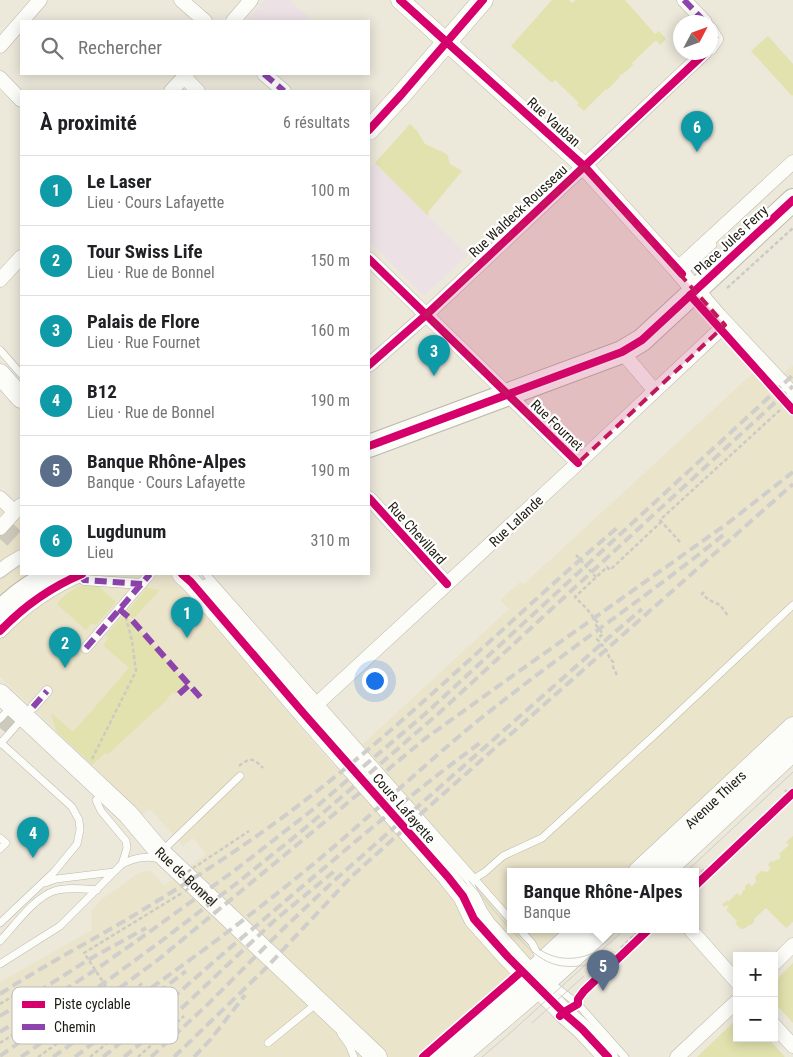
<!DOCTYPE html>
<html lang="fr">
<head>
<meta charset="utf-8">
<style>
	:root { --surface:#fff; --page:#f6f6f6; --text:#202124; --muted:#757577; --line:#e0e0e0; --accent:#d93025 }
	body { margin:0; font-family:"Roboto Condensed",sans-serif; background:var(--page); color:var(--text) }
	.controls { position:absolute; right:15px; bottom:15px; display:grid; overflow:hidden; border-radius:0px; box-shadow:0 2px 12px #0003 }
	.controls button { width:45px; height:45px; display:grid; place-items:center; padding:0; border:0; border-bottom:1px solid var(--line); background:var(--surface); color:var(--text); font:25px sans-serif }
	.compass { position:absolute; left:673px; top:15px; width:45px; height:45px; border-radius:50%; background:var(--surface); box-shadow:0 2px 12px #0003; rotate:49deg }
	.you { position:absolute; left:374px; top:680px; width:18px; height:18px; margin:-12px; border:4px solid #fff; border-radius:50%; background:#1a73e8; box-shadow:0 0 0 8px #1a73e833 }
	.badge { display:grid; place-items:center; width:32px; height:32px; border-radius:50%; background:var(--accent); color:#fff; font-size:16px; font-weight:700 }
	.pin { position:absolute; translate:-50% -41px; filter:drop-shadow(0 1px 2px #0008) }
	.pin::after { content:''; position:absolute; top:26px; width:18px; height:15px; background:inherit; clip-path:polygon(0 0,100% 0,50% 100%) }
	.popup { position:absolute; left:507px; top:868px; width:192px; height:65px; box-sizing:border-box; display:grid; place-content:center; border-radius:0px; background:var(--surface); filter:drop-shadow(0 1px 4px #0005); font-size:16px; white-space:nowrap; color:var(--muted) }
	.popup b { font-size:19px; color:var(--text) }
	.popup::after { content:''; position:absolute; left:50%; top:100%; margin-left:-10px; border:10px solid transparent; border-top-color:var(--surface) }
	.list { margin:0; padding:0; list-style:none }
	h2 { display:flex; justify-content:space-between; align-items:center; height:65px; margin:0; padding:0 20px; font-size:21px }
	h2 small { font-size:16px; font-weight:400; color:var(--muted) }
	.list li { display:grid; grid-template-columns:32px 1fr auto; gap:15px; align-items:center; box-sizing:border-box; height:70px; padding:0 20px; border-top:1px solid var(--line) }
	.list b { display:block; font-size:19px; white-space:nowrap }
	.list p { margin:0; font-size:16px; white-space:nowrap; color:var(--muted) }
	.list em { font-size:16px; font-style:normal; color:var(--muted) }
	.icon { flex:none; width:28px; height:28px; fill:none; stroke:currentColor; stroke-width:2; stroke-linecap:round; stroke-linejoin:round }
	.map { position:relative; flex:none; width:793px; height:1057px; overflow:hidden }
	.search { position:absolute; background:var(--surface); box-shadow:0 2px 12px #0003; left:20px; top:20px; width:350px; height:55px; display:flex; align-items:center; gap:12px; box-sizing:border-box; padding:0 18px; border-radius:0px; color:var(--muted); font-size:19px }
	.panel { position:absolute; background:var(--surface); box-shadow:0 2px 12px #0003; left:20px; top:90px; width:350px; height:485px; border-radius:0px }
	.map>svg:first-child { display:block }
</style>
</head>
<body>
<div class="map">
<svg width="793" height="1057" viewBox="0 0 793 1057">
	<rect width="100%" height="100%" fill="#ece8da"/>
	<path fill="#eae4cb" d="M793,365V718L630,872H510V930H569L523,973L418,1057H0V982L92,930L91,911L101,900L137,874L144,871H149L153,873L164,886L206,854L193,838L183,846L150,809L142,815L92,765L0,677V501L10,510L21,496V574H170L335,767L365,742L509,609L500,600L520,582L524,584L753,373L767,389Z"/>
	<path fill="#ece2e6" d="M265,0H289L313,21H246Z
		M375,163L468,255L424,296L369,241V170Z"/>
	<path fill="#e1e2ae" d="M552,0H569L572,3L576,0H625L655,34L659,31L666,39L660,45L657,41H655L632,63L633,65C628,70 624,73 619,76L620,77L607,90L606,89L584,111L577,105L579,103L577,101L555,80L552,83L511,46Z
		M768,36L793,64V95L792,96L751,51Z
		M410,124L417,131L425,144L447,154L450,164L462,171L429,211L428,216L375,163Z
		M81,586H98L116,602L96,625L92,623L86,630L57,604C64,595 71,590 81,586Z
		M147,588L160,590L133,619L126,613Z
		M124,615L132,621L187,684L176,694L174,692L168,697L169,698L107,755L105,753L92,765L56,731L51,713L73,732L129,668L103,645L109,638L106,635Z
		M793,836V922L786,928L766,908L754,919V922L751,925H749L744,929H741L735,923L737,921L726,910L729,907L727,905L725,907L722,905L727,900L728,902L737,893L740,896L743,892L742,891L745,890V886L748,883L752,886L756,882L755,877L761,871L767,872L771,868L768,865L771,861L774,862L777,859L778,860L781,857L779,854L789,845L786,842Z
		M793,963V1023L774,1002V982Z
		M737,1019V1038H768L785,1057H697Z"/>
	<g fill="none" stroke-linecap="round" stroke-linejoin="round">
		<path stroke="#cdc9bc" stroke-width="20" stroke-dasharray="20 10" stroke-linecap="butt" d="M0,539L21,516
			M0,715L22,733"/>
		<g stroke="#bdb9ae" stroke-width="8">
			<path id="service" d="M682,274L713,245
				M0,350L21,374
				M206,574L510,919
				M205,583L469,881L484,911L491,921L533,968
				M0,719L12,706
				M0,742L72,807L79,820L80,830L77,844L54,872L0,923
				M0,744L23,718
				M96,800L101,811L126,841L127,848L122,864C135,858 146,855 160,859
				M0,838L6,843L0,849
				M161,852L240,776
				M472,880L485,872L503,856L542,838L661,729L793,605
				M45,883L56,879L114,872
				M520,930L532,943L541,961
				M0,941C14,926 35,897 54,891C67,887 83,889 97,890
				M0,964L60,926L122,864
				M548,981L578,1004
				M575,1001L625,1057
				M341,1034L349,1045L354,1057
				M268,1043L317,1003"/>
		</g>
		<g stroke="#bdb9ae" stroke-width="11">
			<path id="pedestrian" d="M80,574L84,580L142,584
				M86,648L150,574
				M33,707L47,691"/>
		</g>
		<g stroke="#bdb9ae" stroke-width="15">
			<path id="minor" d="M181,0L205,21
				M684,0L705,22
				M233,21L251,0
				M710,29L716,39L710,48
				M0,46L40,0
				M264,74L284,91
				M184,77L198,91
				M0,78L21,100
				M171,91L187,74
				M369,259L578,463
				M677,269L793,162
				M0,280L21,257
				M622,352L655,391
				M369,365L426,315L705,52
				M0,498L15,512
				M369,498L447,584
				M0,528L21,505
				M0,571L9,564L21,557
				M0,631C23,607 51,587 82,574
				M305,715L578,463L725,325
				M691,930L737,982
				M774,964L793,945
				M774,1025L793,1046
				M677,1057L737,1001"/>
		</g>
		<g stroke="#bdb9ae" stroke-width="19">
			<path id="tertiary" d="M400,0L584,166L677,269L718,317L793,397"/>
		</g>
		<g stroke="#bdb9ae" stroke-width="21">
			<g id="secondary">
				<path d="M369,130L402,94L483,0"/>
				<path d="M0,374L21,398"/>
				<path d="M182,574L191,582L305,715L448,877L463,896L474,919L508,957L566,1015L582,1029L608,1057"/>
				<path id="s1" d="M0,694L128,814L160,852L377,1057"/>
				<path id="s2" d="M638,872L793,727"/>
				<path d="M664,872L793,751"/>
				<path d="M432,1057L515,988L577,930"/>
				<path d="M458,1057L554,975L603,930"/>
			</g>
		</g>
		<g stroke="#bdb9ae" stroke-width="24">
			<path id="primary" d="M369,446L622,352L642,340L793,200
				M0,612C15,596 34,583 54,574"/>
		</g>
		<path stroke="#cbcac4" stroke-width="2.5" stroke-dasharray="4 2.5" stroke-linecap="butt" d="M727,288L793,228
			M680,542L660,520L781,409
			M576,555L596,577
			M704,592L702,594L709,600L720,605L729,617
			M617,675L613,667V662L609,657L608,652L597,639L603,634L596,625L598,623L587,609L575,597L607,567L610,570L661,522
			M92,759L136,671L132,641L126,618
			M239,766C250,757 254,758 263,768
			M785,790L789,794
			M198,865L249,831
			M696,876L708,867L712,869
			M621,948L639,930
			M113,997L84,953L182,893
			M0,1004L13,996
			M0,1043L32,1022
			M38,1057L144,982
			M90,1057L157,1003
			M138,1057L184,1016"/>
		<use href="#service" stroke="#fcfcf9" stroke-width="7"/>
		<use href="#pedestrian" stroke="#fcfcf9" stroke-width="10"/>
		<use href="#minor" stroke="#fcfcf9" stroke-width="14"/>
		<use href="#tertiary" stroke="#fcfcf9" stroke-width="18"/>
		<use href="#secondary" stroke="#fcfcf9" stroke-width="20"/>
		<use href="#primary" stroke="#fcfcf9" stroke-width="22"/>
		<path stroke="#cfceca" stroke-width="1" d="M0,579L21,564
			M686,872L793,772
			M469,881L510,929
			M512,930C533,955 550,972 586,965
			M539,949C556,961 577,961 595,952
			M532,1023L584,976
			M482,1057L509,1034L624,930"/>
		<path stroke="#cfceca" stroke-width="4" stroke-dasharray="10 5" stroke-linecap="butt" d="M0,994C46,964 95,939 141,911C197,877 252,841 303,802C414,717 512,617 618,527
			M0,1016L88,960L146,928
			M0,1032L95,970L138,940L234,871L316,807L425,714L793,375
			M0,1056L104,983L160,942L237,883L298,834L371,772L439,713L793,386
			M21,1057L106,998L159,959L426,738L525,667L728,523L793,472
			M53,1057C89,1031 126,1006 162,980C207,948 252,914 295,879C359,828 417,770 480,719C561,654 647,597 727,532
			M75,1057L186,971
			M103,1057C155,1015 204,969 256,926C329,864 402,800 480,743
			M124,1057L168,1021L275,920L337,869
			M151,1057L206,1006L285,927L336,879L615,632L642,609
			M174,1057L265,969L351,877L433,803L793,484
			M194,1057L211,1039L245,995"/>
		<path stroke="#cbcac4" stroke-width="2.5" stroke-dasharray="4 2.5" stroke-linecap="butt" d="M185,891L189,888L182,876L196,866"/>
		<path stroke="#8e44ad" stroke-width="6" stroke-dasharray="12 6" stroke-linecap="butt" d="M684,0L705,22
			M710,29L716,39
			M264,74L284,91
			M80,574L84,580L142,584
			M119,609L131,619L201,698
			M86,648L150,574
			M179,694L189,685
			M33,707L47,691"/>
		<g stroke="#fff" stroke-width="11">
			<path id="cycleway" d="M400,0L584,166L682,274
				M369,130L402,94L483,0
				M369,259L578,463
				M690,295L793,410
				M369,365L426,315L705,53
				M369,446L622,352L642,340L793,200
				M369,498L447,584
				M182,574L191,582L305,715L448,877L463,896L474,919L508,957L566,1015L582,1029L608,1057
				M0,631C23,607 51,587 82,574
				M696,885L793,793
				M560,1016L564,1012L578,1004V999L584,991L648,930
				M423,1057L522,971"/>
		</g>
		<use href="#cycleway" stroke="#d6006c" stroke-width="8"/>
	</g>
	<path fill="#c2185b" fill-opacity="0.2" stroke="#c2185b" stroke-width="4" stroke-dasharray="10 6" stroke-linejoin="round" d="M584,166L725,325L578,463L426,315Z"/>
	<g text-anchor="middle" stroke-width="4.5" stroke-linejoin="round" paint-order="stroke">
		<g font-size="14" fill="#1d1b11" stroke="#fff">
			<text transform="translate(554 122) rotate(42)" y="5">Rue Vauban</text>
			<text transform="translate(518 211) rotate(-43)" y="5">Rue Waldeck-Rousseau</text>
			<text transform="translate(731 240) rotate(-43)" y="5">Place Jules Ferry</text>
			<text transform="translate(557 425) rotate(44)" y="5">Rue Fournet</text>
			<text transform="translate(516 521) rotate(-43)" y="5">Rue Lalande</text>
			<text transform="translate(417 533) rotate(48)" y="5">Rue Chevillard</text>
			<text dy="5" stroke="none"><textPath href="#s2" startOffset="106">Avenue Thiers</textPath></text>
			<text transform="translate(404 808) rotate(49)" y="5">Cours Lafayette</text>
			<text dy="5" stroke="none"><textPath href="#s1" startOffset="261">Rue de Bonnel</textPath></text>
		</g>
	</g>
	<rect x="12" y="987" width="166" height="57" rx="8" fill="#fff" stroke="#bbbbb8" stroke-width="1"/>
	<rect x="22" y="1001" width="23" height="7" fill="#d6006c"/>
	<rect x="22" y="1024" width="23" height="6" fill="#8e44ad"/>
	<g font-size="14" fill="#1d1b11">
		<text x="54" y="1009">Piste cyclable</text>
		<text x="54" y="1032">Chemin</text>
	</g>
</svg>
<div class="controls">
<button>+</button>
<button>−</button>
</div>
<svg class="compass" viewBox="-18 -18 36 36"><path d="M0-13l5 13h-10z" fill="#e53935"/><path d="M0 13l5-13h-10z" fill="#757577"/></svg>
<div class="you"></div>
<div class="pin badge" style="left:187px;top:638px;background:#0f9aa8">1</div>
<div class="pin badge" style="left:65px;top:668px;background:#0f9aa8">2</div>
<div class="pin badge" style="left:434px;top:376px;background:#0f9aa8">3</div>
<div class="pin badge" style="left:33px;top:858px;background:#0f9aa8">4</div>
<div class="pin badge" style="left:603px;top:991px;background:#5c6f8a">5</div>
<div class="popup"><b>Banque Rhône-Alpes</b>Banque</div>
<div class="pin badge" style="left:697px;top:152px;background:#0f9aa8">6</div>
<div class="search"><svg class="icon" aria-label="search" viewBox="0 0 24 24"><circle cx="10" cy="10" r="6"/><path d="M15 15l6 6"/></svg>Rechercher</div>
<section class="panel">
<h2>À proximité<small>6 résultats</small></h2>
<ul class="list">
<li><span class="badge" style="background:#0f9aa8">1</span><div><b>Le Laser</b><p>Lieu · Cours Lafayette</p></div><em>100 m</em></li>
<li><span class="badge" style="background:#0f9aa8">2</span><div><b>Tour Swiss Life</b><p>Lieu · Rue de Bonnel</p></div><em>150 m</em></li>
<li><span class="badge" style="background:#0f9aa8">3</span><div><b>Palais de Flore</b><p>Lieu · Rue Fournet</p></div><em>160 m</em></li>
<li><span class="badge" style="background:#0f9aa8">4</span><div><b>B12</b><p>Lieu · Rue de Bonnel</p></div><em>190 m</em></li>
<li><span class="badge" style="background:#5c6f8a">5</span><div><b>Banque Rhône-Alpes</b><p>Banque · Cours Lafayette</p></div><em>190 m</em></li>
<li><span class="badge" style="background:#0f9aa8">6</span><div><b>Lugdunum</b><p>Lieu</p></div><em>310 m</em></li>
</ul>
</section>
</div>
</body>
</html>
